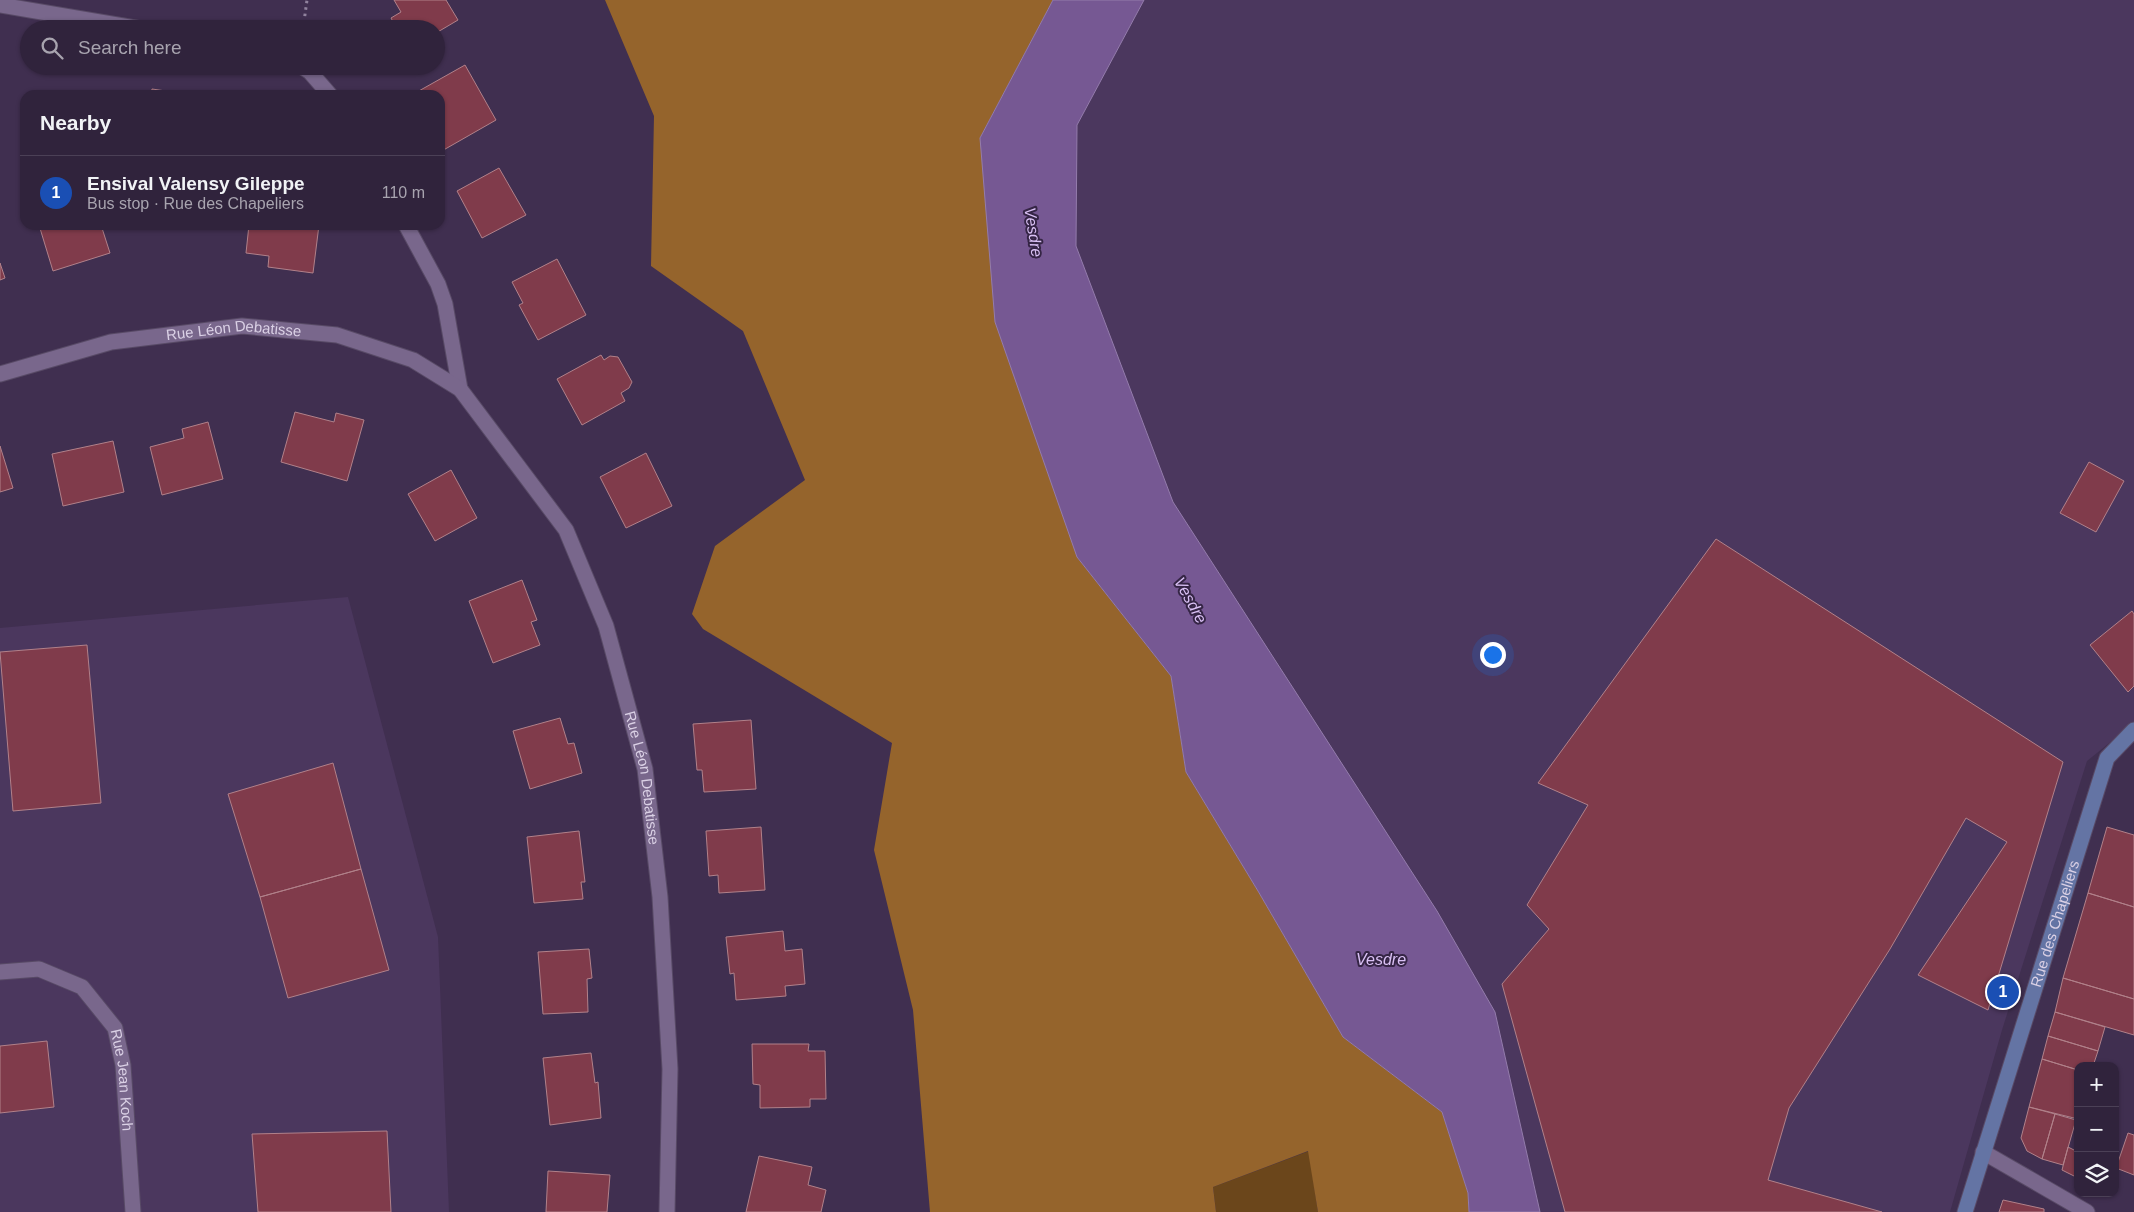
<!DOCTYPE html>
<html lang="en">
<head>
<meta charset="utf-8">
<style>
	:root { --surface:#30233c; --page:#3c2f47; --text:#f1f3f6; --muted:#a8a4af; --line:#4b4056; --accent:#d6ab8b }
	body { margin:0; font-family:Arial,sans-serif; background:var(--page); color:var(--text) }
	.controls { position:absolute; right:15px; bottom:15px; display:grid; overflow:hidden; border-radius:10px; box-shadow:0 1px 4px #0004 }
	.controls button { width:45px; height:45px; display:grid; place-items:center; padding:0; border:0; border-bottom:1px solid var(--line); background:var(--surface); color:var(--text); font:25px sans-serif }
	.you { position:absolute; left:1492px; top:654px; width:18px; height:18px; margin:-12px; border:4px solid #fff; border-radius:50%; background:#1a73e8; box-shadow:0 0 0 8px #1a73e833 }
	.badge { display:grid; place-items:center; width:32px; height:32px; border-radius:50%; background:var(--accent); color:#fff; font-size:16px; font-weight:700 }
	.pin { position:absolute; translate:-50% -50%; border:2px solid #fff; box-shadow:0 1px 5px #0006 }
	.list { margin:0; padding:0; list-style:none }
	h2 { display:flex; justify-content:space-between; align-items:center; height:65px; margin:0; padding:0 20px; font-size:21px }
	h2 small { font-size:16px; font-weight:400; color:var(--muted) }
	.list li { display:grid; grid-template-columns:32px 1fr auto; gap:15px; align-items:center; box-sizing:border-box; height:75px; padding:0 20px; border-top:1px solid var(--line) }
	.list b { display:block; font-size:19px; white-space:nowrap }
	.list p { margin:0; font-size:16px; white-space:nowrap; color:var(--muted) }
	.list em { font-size:16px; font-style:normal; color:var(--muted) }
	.icon { flex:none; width:28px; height:28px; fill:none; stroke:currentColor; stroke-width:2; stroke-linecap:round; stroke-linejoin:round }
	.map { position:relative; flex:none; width:2134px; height:1212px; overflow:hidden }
	.search { position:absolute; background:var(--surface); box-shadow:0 1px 4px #0004; left:20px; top:20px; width:425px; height:55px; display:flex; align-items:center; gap:12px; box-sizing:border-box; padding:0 18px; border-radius:28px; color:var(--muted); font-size:19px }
	.panel { position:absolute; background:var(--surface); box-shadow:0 1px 4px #0004; left:20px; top:90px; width:425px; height:140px; border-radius:15px }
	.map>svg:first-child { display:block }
</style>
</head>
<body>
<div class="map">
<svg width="2134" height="1212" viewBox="0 0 2134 1212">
	<rect width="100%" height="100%" fill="#402f50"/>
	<path fill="#4b375e" d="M1144,0H2134V723L2087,761L2002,1030L1950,1212H1540L1495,1012L1280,667L1173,502L1076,246L1077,125Z
		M348,597L438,937L449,1212H0V628Z"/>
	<path fill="#6b461b" d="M1309,1151L1318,1212H1216L1213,1187Z"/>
	<path fill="#95642c" d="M605,0H1053L980,138L1077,557L1171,676L1186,772L1258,891L1343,1037L1442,1112L1468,1193L1469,1212H1318L1308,1151L1213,1187L1216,1212H930L913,1010L874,850L892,743L703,629L692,614L715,546L805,480L743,331L651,266L654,116Z"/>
	<path fill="#765893" stroke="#947cac" d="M1053,0H1144L1077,125L1076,246L1173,502L1437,911L1495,1012L1540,1212H1469L1468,1193L1442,1112L1343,1037L1258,891L1186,772L1171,676L1077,557L995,322L980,138Z"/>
	<path fill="#803b4b" stroke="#b1818a" d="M394,0H446L458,20L436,33V29H397L391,18L401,12Z
		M465,65L496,120L440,152V95H419L417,92Z
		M152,89L194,95H151Z
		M499,168L526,215L482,238L457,191Z
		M39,225H101L110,253L53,271Z
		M249,225H319L313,273L268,267L269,256L246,253Z
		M557,259L586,315L538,340L519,305L523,303L512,282Z
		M0,263L5,278L0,280Z
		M601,355L604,360L610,356L618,357L632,382L629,388L621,393L625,401L582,425L557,379Z
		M295,412L334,422L336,413L364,420L347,481L281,462Z
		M208,422L223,479L162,495L150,447L184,438L182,429Z
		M113,441L124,492L63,506L52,454Z
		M0,446L13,488L0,492Z
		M646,453L672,506L626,528L600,477Z
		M2089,462L2124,481L2096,532L2060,513Z
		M451,470L477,518L435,541L408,494Z
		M1716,539L2063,762L1988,1010L1918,975L2007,842L1966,818L1890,949L1789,1108L1768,1180L1882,1212H1565L1502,984L1549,929L1527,905L1588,805L1538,783Z
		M522,580L537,620L531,622L540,645L493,663L469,601Z
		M2132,611L2134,614V686L2128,692L2090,645Z
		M87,645L101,803L13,811L0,652Z
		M560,718L568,744L574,743L582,773L530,789L513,731Z
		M751,720L756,789L704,792L702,770H697L693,724Z
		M333,763L361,869L260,897L228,794Z
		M761,827L765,890L719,893L718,875L709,876L706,831Z
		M2107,827L2134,835V907L2088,893Z
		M579,831L585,882H581L583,899L534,903L527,837Z
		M361,869L389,970L288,998L260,897Z
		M2088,893L2134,907V999L2063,978Z
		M783,931L785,951L802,949L805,984L785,986L786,996L736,1000L734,973L730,974L726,937Z
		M589,949L592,978L587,979L588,1012L543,1014L538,952Z
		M2063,978L2134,999V1035L2055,1012Z
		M2055,1012L2105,1027L2098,1051L2048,1036Z
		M2048,1036L2098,1051L2093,1066H2078V1070L2042,1059Z
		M47,1041L54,1107L0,1113V1046Z
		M752,1044H809L808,1051H825L826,1099H810V1107L760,1108V1085L753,1084Z
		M591,1053L595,1083L598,1082L601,1118L550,1125L543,1058Z
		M2042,1059L2078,1070V1119L2029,1107Z
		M2029,1107L2055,1114L2042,1159L2027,1151L2021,1138Z
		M2055,1114L2076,1120L2063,1165L2042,1159Z
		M387,1131L391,1212H258L252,1134Z
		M2128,1133L2134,1135V1175L2116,1168Z
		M2068,1147L2078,1152V1178L2062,1170Z
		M759,1156L812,1167L808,1185L826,1190L821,1212H746Z
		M548,1171L610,1175L607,1212H546Z
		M2003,1200L2044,1209V1212H1999Z"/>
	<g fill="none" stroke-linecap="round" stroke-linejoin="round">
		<g stroke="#584a66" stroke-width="17">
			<g id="street">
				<path d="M0,5L141,29"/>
				<path d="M301,66L310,72L330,95"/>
				<path d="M406,225L438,284L445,304L460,389"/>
				<path id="s1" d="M0,374L111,342L242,326L337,335L413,360L460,389L566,530L606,626L645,769L660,897L670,1069L667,1212"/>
				<path id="s2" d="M0,972L39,969L82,987L115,1028L123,1065L133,1212"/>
				<path d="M1983,1152L2087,1212"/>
			</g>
		</g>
		<g stroke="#584a66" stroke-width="17">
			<g id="secondary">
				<path id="s3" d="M1965,1212L2107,758L2134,730"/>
			</g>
		</g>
		<path stroke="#91839e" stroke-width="3" stroke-dasharray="2.5 4" stroke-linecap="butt" d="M303,29L307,0"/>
		<use href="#street" stroke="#79678c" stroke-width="15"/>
		<use href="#secondary" stroke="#6474a4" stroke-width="15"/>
	</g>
	<g text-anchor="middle" stroke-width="4" stroke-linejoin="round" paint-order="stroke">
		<g font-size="15" fill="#dad0e5" stroke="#352545">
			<text dy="5" stroke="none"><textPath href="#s1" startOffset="239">Rue Léon Debatisse</textPath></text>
			<text dy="5" stroke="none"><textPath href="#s1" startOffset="915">Rue Léon Debatisse</textPath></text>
			<text dy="5" stroke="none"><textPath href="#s3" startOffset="302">Rue des Chapeliers</textPath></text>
			<text dy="5" stroke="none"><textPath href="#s2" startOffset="191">Rue Jean Koch</textPath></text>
		</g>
		<g font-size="16" font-style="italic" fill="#dac1f5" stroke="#352545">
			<text transform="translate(1034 232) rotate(81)" y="6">Vesdre</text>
			<text transform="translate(1191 600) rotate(61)" y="6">Vesdre</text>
			<text x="1381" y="965">Vesdre</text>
		</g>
	</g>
</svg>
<div class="controls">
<button>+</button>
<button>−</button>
<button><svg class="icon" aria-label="layers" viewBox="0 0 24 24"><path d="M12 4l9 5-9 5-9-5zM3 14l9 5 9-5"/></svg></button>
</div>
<div class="you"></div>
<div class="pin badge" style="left:2003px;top:992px;background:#1a4fb4">1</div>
<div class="search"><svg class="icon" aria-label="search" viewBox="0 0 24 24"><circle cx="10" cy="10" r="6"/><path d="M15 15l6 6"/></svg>Search here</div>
<section class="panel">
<h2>Nearby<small></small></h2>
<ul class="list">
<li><span class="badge" style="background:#1a4fb4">1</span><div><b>Ensival Valensy Gileppe</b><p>Bus stop · Rue des Chapeliers</p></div><em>110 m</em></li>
</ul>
</section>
</div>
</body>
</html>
